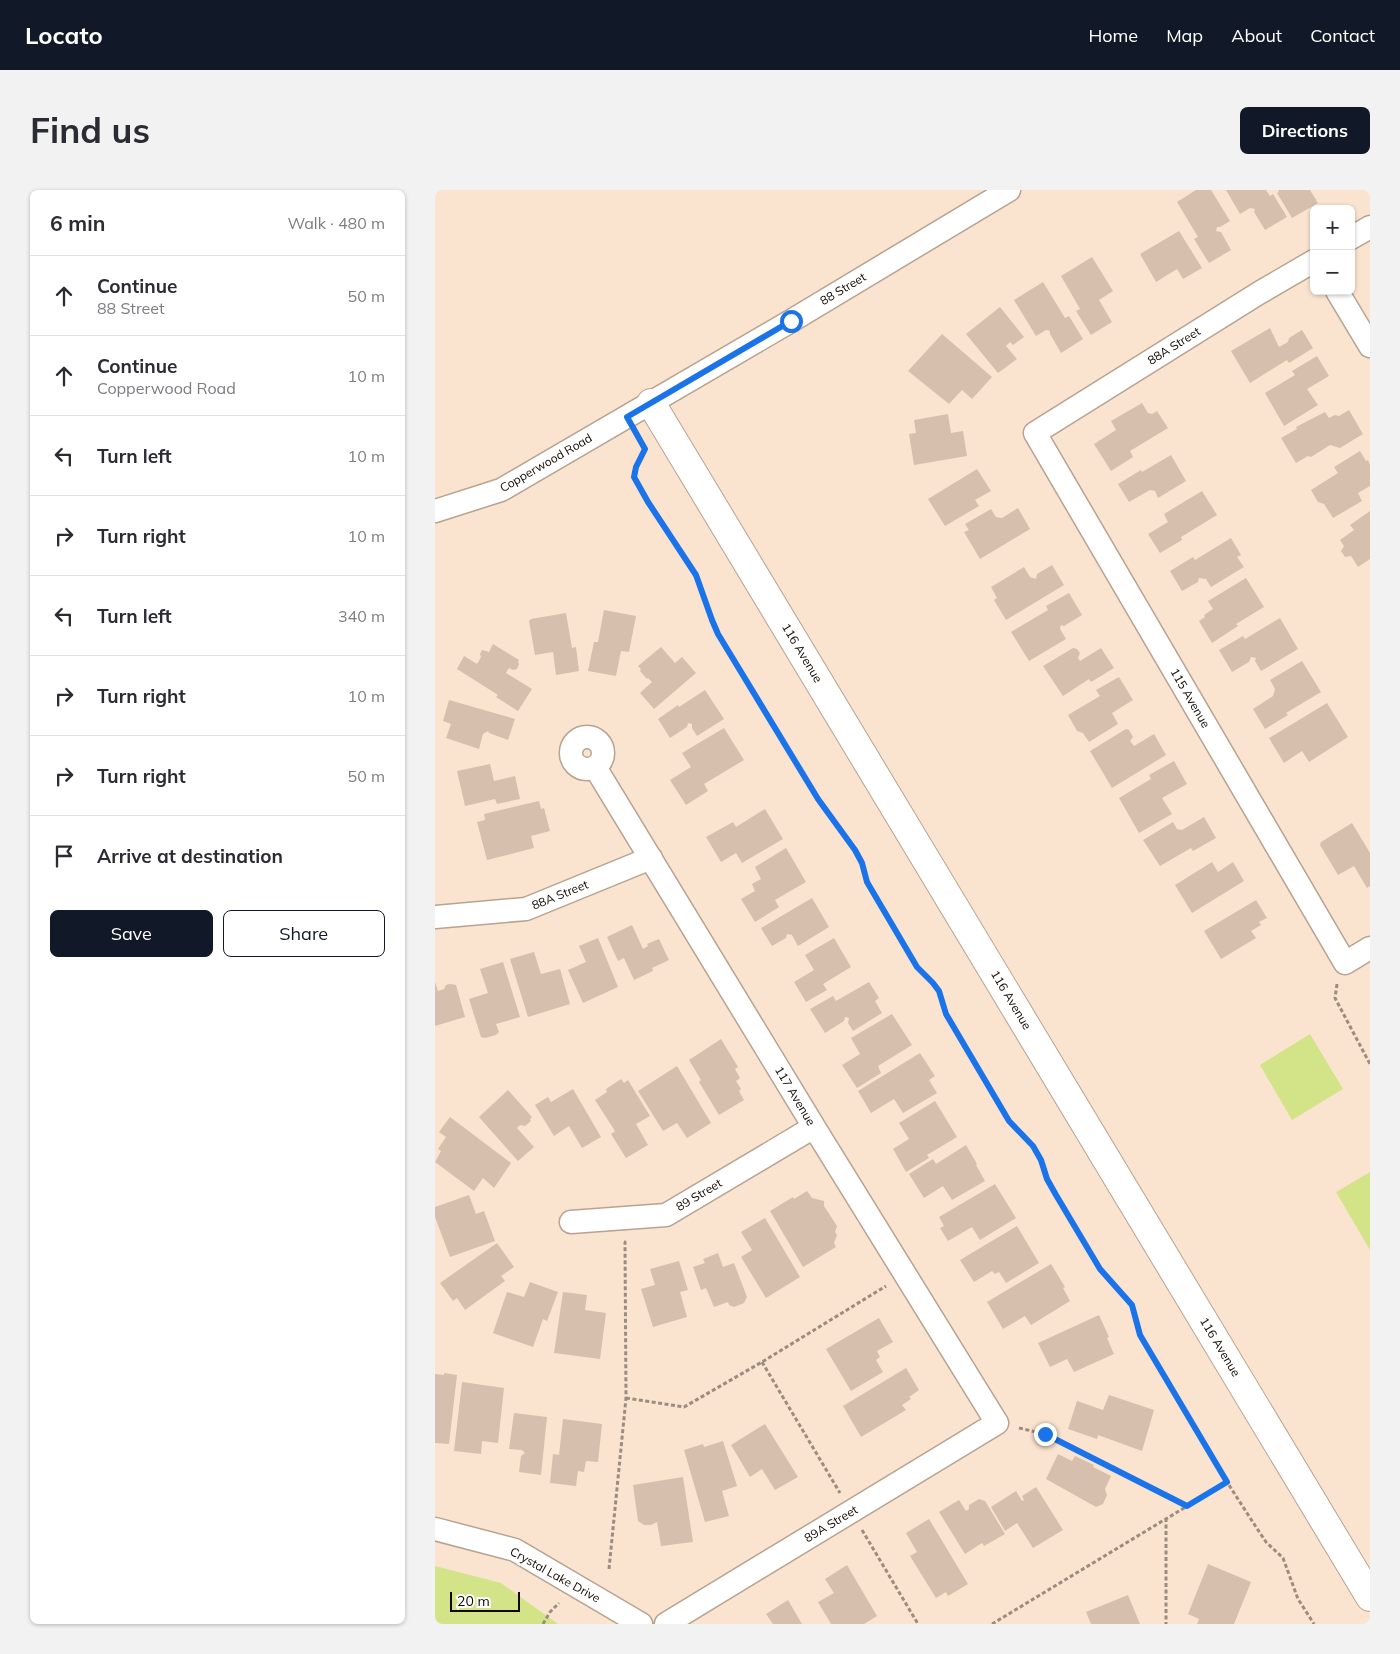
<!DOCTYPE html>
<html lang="en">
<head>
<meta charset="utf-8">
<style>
	:root { --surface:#fff; --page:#f2f2f3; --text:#2b2b33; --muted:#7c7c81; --line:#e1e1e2; --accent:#111827 }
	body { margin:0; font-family:Mulish,sans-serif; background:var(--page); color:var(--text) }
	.controls { position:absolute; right:15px; top:15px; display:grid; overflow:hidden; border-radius:8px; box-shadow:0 1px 4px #0004 }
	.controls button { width:45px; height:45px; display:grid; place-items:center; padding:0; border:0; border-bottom:1px solid var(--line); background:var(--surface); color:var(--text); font:25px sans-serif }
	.scale { position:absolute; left:15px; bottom:12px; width:70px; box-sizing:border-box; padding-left:5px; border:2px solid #110a04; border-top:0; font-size:14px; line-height:18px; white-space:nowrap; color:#110a04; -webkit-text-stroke:4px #fff; paint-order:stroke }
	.stop { position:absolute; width:15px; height:15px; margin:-11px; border:4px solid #1a73e8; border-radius:50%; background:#fff }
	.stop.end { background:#1a73e8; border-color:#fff; box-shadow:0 1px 5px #0008 }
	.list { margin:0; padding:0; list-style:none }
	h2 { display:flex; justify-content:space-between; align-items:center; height:65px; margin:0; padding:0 20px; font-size:21px }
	h2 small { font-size:16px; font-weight:400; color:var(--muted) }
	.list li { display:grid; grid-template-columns:32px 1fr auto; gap:15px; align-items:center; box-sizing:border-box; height:80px; padding:0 20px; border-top:1px solid var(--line) }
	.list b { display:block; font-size:19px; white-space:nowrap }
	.list p { margin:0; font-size:16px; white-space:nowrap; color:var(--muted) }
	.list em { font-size:16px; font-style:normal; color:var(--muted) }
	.actions { display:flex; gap:10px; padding:15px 20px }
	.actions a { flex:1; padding:11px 0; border:1px solid var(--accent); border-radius:8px; text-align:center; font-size:18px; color:var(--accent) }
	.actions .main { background:var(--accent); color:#fff }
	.icon { flex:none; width:28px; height:28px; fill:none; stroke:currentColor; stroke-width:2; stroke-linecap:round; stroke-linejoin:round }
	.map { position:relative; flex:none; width:935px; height:1434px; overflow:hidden; border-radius:8px }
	header { display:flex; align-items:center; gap:30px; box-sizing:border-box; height:70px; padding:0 25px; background:var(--accent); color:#fff }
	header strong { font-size:24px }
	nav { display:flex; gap:28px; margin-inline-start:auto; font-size:18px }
	.intro { display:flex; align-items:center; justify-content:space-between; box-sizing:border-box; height:120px; padding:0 30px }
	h1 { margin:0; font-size:35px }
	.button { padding:12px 22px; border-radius:8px; background:var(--accent); color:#fff; font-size:18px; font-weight:700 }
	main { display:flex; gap:30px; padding:0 30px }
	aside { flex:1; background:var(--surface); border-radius:8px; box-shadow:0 1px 4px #0004 }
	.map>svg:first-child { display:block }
</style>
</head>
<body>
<header>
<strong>Locato</strong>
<nav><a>Home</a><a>Map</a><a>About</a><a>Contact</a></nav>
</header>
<div class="intro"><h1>Find us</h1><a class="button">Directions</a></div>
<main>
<aside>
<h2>6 min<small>Walk · 480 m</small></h2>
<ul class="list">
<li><svg class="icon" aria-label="ahead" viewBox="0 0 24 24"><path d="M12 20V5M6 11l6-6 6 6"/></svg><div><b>Continue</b><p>88 Street</p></div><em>50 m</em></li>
<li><svg class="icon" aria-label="ahead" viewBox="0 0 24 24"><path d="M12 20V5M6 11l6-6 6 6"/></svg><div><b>Continue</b><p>Copperwood Road</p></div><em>10 m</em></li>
<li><svg class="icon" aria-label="left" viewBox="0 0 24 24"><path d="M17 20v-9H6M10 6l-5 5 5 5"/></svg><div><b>Turn left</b></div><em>10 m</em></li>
<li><svg class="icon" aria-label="right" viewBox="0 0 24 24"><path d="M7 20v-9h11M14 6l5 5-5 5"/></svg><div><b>Turn right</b></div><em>10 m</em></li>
<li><svg class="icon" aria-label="left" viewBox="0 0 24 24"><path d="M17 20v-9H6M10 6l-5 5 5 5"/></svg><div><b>Turn left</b></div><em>340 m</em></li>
<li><svg class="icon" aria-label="right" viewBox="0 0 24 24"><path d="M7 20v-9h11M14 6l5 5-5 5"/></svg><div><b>Turn right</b></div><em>10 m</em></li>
<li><svg class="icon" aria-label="right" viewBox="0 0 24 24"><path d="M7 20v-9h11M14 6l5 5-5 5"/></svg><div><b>Turn right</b></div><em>50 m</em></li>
<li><svg class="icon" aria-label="arrive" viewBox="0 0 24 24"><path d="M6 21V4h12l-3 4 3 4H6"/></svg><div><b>Arrive at destination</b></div></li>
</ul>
<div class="actions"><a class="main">Save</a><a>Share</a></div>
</aside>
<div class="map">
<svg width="935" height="1434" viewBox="0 0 935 1434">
	<rect width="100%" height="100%" fill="#fae4d0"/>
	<path fill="#d2e487" d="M875,844L908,899L857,930L825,875Z
		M935,982V1060L901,1002Z
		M0,1376L66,1393L123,1434H0Z"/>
	<path fill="#d6bfac" d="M761,0H776L795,31L785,37H782L781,41L786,42L796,60L774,73L759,49L763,47L742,12Z
		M791,0H831L835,6L838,4L852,27L830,40L819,22L820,19L815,18L805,24Z
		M843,0H875L883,13L857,28L842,3L844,2Z
		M744,41L767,78L748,89L742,79L721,92L705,64Z
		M657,67L678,101L664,110L677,132L656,145L641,121L645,119L626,86Z
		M608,92L630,128L634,126L648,149L626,163L615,144V141L611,140L601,146L579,110Z
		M565,117L589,147L578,155L575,152L571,156L582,169L563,183L531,144Z
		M835,138L844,157L853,152L854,148L867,140L878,158L854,173L852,170L815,193L796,161Z
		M507,144L557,187L537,209L527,200L514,214L473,181Z
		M882,166L894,186L872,199L883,215L849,236L830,203L860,185L857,181Z
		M707,213L713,223L717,224L722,221L733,238L695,261L698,267L676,281L659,254L681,240L676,231Z
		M914,220L928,244L905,258L895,255L876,267L873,266L861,273L846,248L862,239L861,237L890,222L894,228L900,225L904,226Z
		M513,224L516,243L528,241L532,266L479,275L474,244L481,243L479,230Z
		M925,261L931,271L933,270L935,275V296L923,303L927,311L898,328L889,314L883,312L876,300L903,283L899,277Z
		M736,265L751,291L723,308L720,301L715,300L694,312L683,294L706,280L707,282Z
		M542,279L556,301L540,310L544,316L510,336L493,309Z
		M767,301L782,325L746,347L747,350L725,363L713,344L733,332L729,324Z
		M583,318L595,339L545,369L529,342L534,340L530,334L556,319L561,327L567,328Z
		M935,321V369L923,377L916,366L910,367L906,361L909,356L905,350L919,340L915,335Z
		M796,348L806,365L802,367L809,377L776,397L771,389L764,388L763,392L747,401L735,381L758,367L760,370Z
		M617,375L629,395L571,430L559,410L562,408L556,397L589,377L595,387L601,389L602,384Z
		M811,388L829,417L801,434L803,436L777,453L764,431L770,427L769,425L778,419L773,411Z
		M634,403L647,425L629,436L626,435L625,439L631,449L594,471L576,442L613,420L611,416Z
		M169,420L201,426L194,462L186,461L181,486L153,481L159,452H163Z
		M131,423L137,458L141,457L144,481L121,485L118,462L100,465L94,431L96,429Z
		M845,428L863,459L826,481L820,471L821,468L816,467L814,472L797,482L784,460L808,446L810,449Z
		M58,454L84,470L83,472L84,474L82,479L78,480L74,478L71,483L97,499L83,521L61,507L63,505L22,479L29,466L42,474L46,467L45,464L47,460L54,462Z
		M226,457L240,473L247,467L261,483L219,519L205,503L217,492L213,488L212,489L205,481L206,479L203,476Z
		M638,458L642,459L645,463L643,468L645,471L666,458L679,478L656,492L654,489L628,506L608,476Z
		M867,471L886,502L851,523L853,525L830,539L818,519L838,506L840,499L835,490Z
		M684,487L698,510L677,523L683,534L654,552L648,543L642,541L633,525L665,506L661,500Z
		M270,500L289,529L262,546L257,538V534L253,533L252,537L235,548L223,529L243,515L244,517Z
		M14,510L80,529L73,550L54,543L53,541L48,544L44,559L11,548L16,534L8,531Z
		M892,513L913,547L874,572L867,561L849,573L834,548Z
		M289,538L309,570L269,594L273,601L251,615L235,590L256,577L247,563Z
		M691,539L694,540L698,547L695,551L699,556L719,544L731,565L677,598L655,561Z
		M739,571L752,594L727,608L737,624L704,643L684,608L716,589L714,585Z
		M55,574L59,591L80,586L85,609L62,614L60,609L30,616L22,581Z
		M104,611L106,619L109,618L115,641L96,646L99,658L52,670L42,632L50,630L49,624Z
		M330,619L348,649L307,673L301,663L286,672L271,647L298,632L301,637Z
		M769,627L781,648L758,661L756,658L725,676L708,650L738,632L742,639L747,640Z
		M917,633L935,663V696L932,698L919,676L903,685L885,655L886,652Z
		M351,658L371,692L340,710L344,717L320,732L306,709L320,701L317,694L326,689L320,677Z
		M777,672L783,682L798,672L809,691L757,723L740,695Z
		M377,708L394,737L363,756L357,745L352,744L351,748L337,756L326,738Z
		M821,710L832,728L824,732L826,735L816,741L821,748L786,769L769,741Z
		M197,735L208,759L213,756L212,754L224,749L234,770L217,778L218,781L199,790L189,768L183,771L172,747Z
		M163,748L183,797L148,813L133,780L151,772L144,756Z
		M399,748L416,777L388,794L392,800L371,812L359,792L379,780L370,765Z
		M99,762L106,784L125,779L135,814L93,827L75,769Z
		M68,772L85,827L61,834L64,842L61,845L50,848L46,847L34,809L53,803L45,779Z
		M0,792L3,801L9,799L11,795L15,794L21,795L30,827L0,836Z
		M434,792L444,808L440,811L447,823L418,841L413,833L414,828L410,827L409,831L390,843L375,819L398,806L401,811Z
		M457,824L477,855L443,876L446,883L422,898L407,875L425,864L416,848Z
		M286,849L303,877L300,879L305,888L301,891L306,899L304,901L309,910L284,925L264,892L266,890L254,870Z
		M485,863L500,886L494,890L502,903L468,923L459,909L436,923L423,901Z
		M242,876L276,933L252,948L242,933L228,941L203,901Z
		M186,889L189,893L193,890L215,926L201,934L213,955L191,968L176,944L180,941L160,910L172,902L171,899Z
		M138,899L166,947L147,958L134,936L119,946L100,915L113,907L116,912Z
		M73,900L97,927L95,929L96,931L90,936L85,935L82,938L99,957L83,971L44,927Z
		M500,911L522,947L492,965L494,968L471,982L458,959L474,949L464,933Z
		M15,927L76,973L59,998L48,988L39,1001L0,972L6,961L3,959L11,947L4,942Z
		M531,955L542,974L541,975L550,991L517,1010L508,996L489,1008L474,984L498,969L501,974Z
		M560,994L581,1028L545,1050L537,1037L513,1051L505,1038L509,1036L504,1027Z
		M372,1001L377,1008L389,1011V1016L402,1036L400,1042L402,1045L399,1053L401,1057L368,1077L335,1021L358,1007L359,1009Z
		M34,1005L41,1024L49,1021L60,1051L15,1067L0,1027V1017Z
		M330,1028L365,1087L331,1108L306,1067L317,1060L306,1042Z
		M582,1036L604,1073L571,1093L564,1082L560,1084L557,1081L539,1092L525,1070Z
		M62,1053L79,1077L66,1086L70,1091L30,1120L22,1108L18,1111L5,1093Z
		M283,1063L288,1077L299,1073L312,1107L309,1113L299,1117L294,1115L293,1112L279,1117L271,1098L266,1100L258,1077L270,1073L268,1069Z
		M244,1071L253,1100L245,1102L252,1127L218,1137L206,1099L220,1095L215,1079Z
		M616,1074L630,1097L628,1098L635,1111L596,1135L590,1126L568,1139L552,1112Z
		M95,1092L123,1102L112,1131L108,1129L98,1157L58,1143L72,1102L89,1107Z
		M128,1102L152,1105L150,1120L171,1123L165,1169L119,1163Z
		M664,1125L674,1147L672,1148L679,1164L639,1182L632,1169L615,1177L603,1153Z
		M444,1128L458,1152L442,1161L445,1167L441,1170L448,1182L416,1201L391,1159Z
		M471,1178L484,1200L474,1207L476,1209L467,1215L471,1220L426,1247L408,1216Z
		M9,1183L22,1185L14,1254L0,1253V1184L9,1185Z
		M27,1192L69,1198L63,1253L47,1251L46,1264L19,1261Z
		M674,1205L719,1220L707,1261L663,1245L662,1249L633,1239L642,1211L668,1220Z
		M79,1223L112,1227L106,1285L84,1282L86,1266L90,1263L87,1260L74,1259Z
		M128,1229L167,1234L163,1272L151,1271L149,1282L143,1281L141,1296L115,1293L118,1264L124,1265Z
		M330,1234L363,1287L340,1300L327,1279L315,1287L296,1255Z
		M288,1251L302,1296L287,1301L294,1326L270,1332L249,1260L268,1254L269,1257Z
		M623,1264L637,1271L640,1266L659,1275L658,1277L676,1286L670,1299L672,1305L668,1314L661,1317L611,1289Z
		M248,1287L258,1352L226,1356L222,1332L216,1335H209L203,1331L198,1295Z
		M601,1297L628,1340L598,1358L582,1333L570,1341L556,1317L581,1301L587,1311L589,1310L587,1306Z
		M544,1309L550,1311L570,1344L549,1356L547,1353L530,1364L504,1322L524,1310L531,1321L534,1319V1315Z
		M494,1329L533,1394L513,1406L511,1402L501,1408L475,1366L482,1362L471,1343Z
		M773,1374L816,1392L799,1434H762L764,1429L753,1424Z
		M412,1375L442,1426L429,1434H396L383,1412L399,1403L390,1389Z
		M693,1405L705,1434H656L651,1422Z
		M353,1410L367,1434H338L331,1424Z"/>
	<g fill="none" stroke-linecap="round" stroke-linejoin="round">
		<g stroke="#b7a390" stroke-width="25">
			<path id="minor" d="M916,48L935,37
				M879,71L824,103L600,243L910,773L935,758
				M902,101L935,156
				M0,321L66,300L356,131L574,0
				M136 563a16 16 0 1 1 32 0a16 16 0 1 1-32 0Z
				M160,577L379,937L562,1233L231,1434
				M0,727L91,719L216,668
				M136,1032L231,1025L379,937
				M0,1339L80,1360L206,1434"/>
		</g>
		<g stroke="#b7a390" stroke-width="30">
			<path id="major" d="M216,213L935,1407"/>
		</g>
		<path stroke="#9c8c7e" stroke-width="3" stroke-dasharray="4 2.5" stroke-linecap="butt" d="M203,247L210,259L201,277L199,287L213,312L261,385L277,430L283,443L383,609L420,659L427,673L432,692L482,777L499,793L503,801L511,824L574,931L598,956L606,970L612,989L621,1005L665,1079L697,1115L705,1145L792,1292L821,1337L831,1352L848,1368L863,1409L879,1434
			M902,794L900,808L935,874
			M327,1172L405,1303
			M191,1208L249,1217L327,1172L451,1096
			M584,1238L610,1244L752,1315
			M731,1328V1434
			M427,1340L483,1434
			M174,1379L191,1208L190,1052L188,1051
			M108,1434L115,1422L124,1413
			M557,1434L792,1292"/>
		<use href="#minor" stroke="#fff" stroke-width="22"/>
		<use href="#major" stroke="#fff" stroke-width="28"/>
	</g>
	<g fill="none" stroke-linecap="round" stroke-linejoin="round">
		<path stroke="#1a73e8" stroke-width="6" d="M356,131L192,227L210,259L201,277L199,287L213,312L261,385L277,430L283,444L383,609L420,660L427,673L432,692L482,777L498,793L504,801L511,824L574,931L598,956L606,970L612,989L621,1005L665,1079L697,1115L705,1145L792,1292L752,1316L610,1244"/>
	</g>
	<g text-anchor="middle" stroke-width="5" stroke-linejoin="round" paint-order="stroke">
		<g font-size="12" fill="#110a04" stroke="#fff">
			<text transform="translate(408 99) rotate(-31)" y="4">88 Street</text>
			<text transform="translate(739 156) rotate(-32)" y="4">88A Street</text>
			<text transform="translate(111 273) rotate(-30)" y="4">Copperwood Road</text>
			<text transform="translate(367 463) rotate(59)" y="4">116 Avenue</text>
			<text transform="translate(755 508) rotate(60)" y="4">115 Avenue</text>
			<text transform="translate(125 705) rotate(-22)" y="4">88A Street</text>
			<text transform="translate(576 810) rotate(59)" y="4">116 Avenue</text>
			<text transform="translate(360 906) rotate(59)" y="4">117 Avenue</text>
			<text transform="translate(264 1005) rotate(-31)" y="4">89 Street</text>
			<text transform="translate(785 1157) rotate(59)" y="4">116 Avenue</text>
			<text transform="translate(396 1334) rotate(-31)" y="4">89A Street</text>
			<text transform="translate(120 1385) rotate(29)" y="4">Crystal Lake Drive</text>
		</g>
	</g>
</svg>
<div class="controls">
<button>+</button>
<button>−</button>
</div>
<div class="scale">20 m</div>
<div class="stop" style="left:356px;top:131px"></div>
<div class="stop end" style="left:610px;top:1244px"></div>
</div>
</main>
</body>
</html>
